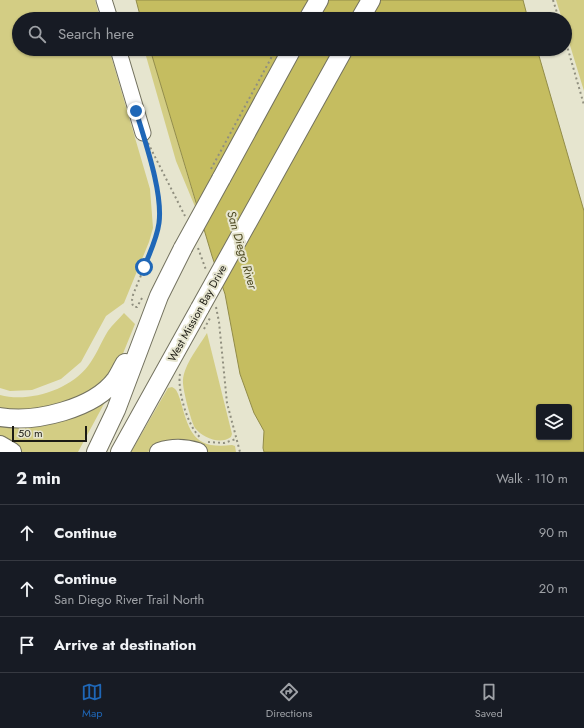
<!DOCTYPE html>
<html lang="en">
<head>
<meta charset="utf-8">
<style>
	:root { --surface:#171b24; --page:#20242c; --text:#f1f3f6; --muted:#9ea1a6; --line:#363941; --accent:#1f67b7 }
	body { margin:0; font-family:Jost,sans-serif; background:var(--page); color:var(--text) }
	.controls { position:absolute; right:12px; bottom:12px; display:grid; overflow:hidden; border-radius:4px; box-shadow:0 1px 3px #0004 }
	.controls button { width:36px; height:36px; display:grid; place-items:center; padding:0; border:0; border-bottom:1px solid var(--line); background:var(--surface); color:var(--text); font:20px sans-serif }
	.scale { position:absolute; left:12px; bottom:10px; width:75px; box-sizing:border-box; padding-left:4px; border:2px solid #1c1b14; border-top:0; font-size:11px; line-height:14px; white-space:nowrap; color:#1c1b14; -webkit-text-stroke:3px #e6e5cf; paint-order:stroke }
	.stop { position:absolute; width:12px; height:12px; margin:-9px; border:3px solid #1f67b7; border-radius:50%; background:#fff }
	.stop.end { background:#1f67b7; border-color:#fff; box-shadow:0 1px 4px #0008 }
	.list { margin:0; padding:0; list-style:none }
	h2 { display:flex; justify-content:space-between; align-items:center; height:52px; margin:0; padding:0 16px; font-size:17px }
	h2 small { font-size:13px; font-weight:400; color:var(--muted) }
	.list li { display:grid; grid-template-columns:26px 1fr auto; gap:12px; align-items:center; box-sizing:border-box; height:56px; padding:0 16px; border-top:1px solid var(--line) }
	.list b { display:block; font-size:15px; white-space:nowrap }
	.list p { margin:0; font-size:13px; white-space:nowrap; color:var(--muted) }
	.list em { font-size:13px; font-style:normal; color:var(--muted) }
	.icon { flex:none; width:22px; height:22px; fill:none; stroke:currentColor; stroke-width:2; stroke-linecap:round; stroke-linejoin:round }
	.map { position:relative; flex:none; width:584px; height:452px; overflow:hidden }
	.search { position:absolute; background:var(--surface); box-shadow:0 1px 3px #0004; left:12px; right:12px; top:12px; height:44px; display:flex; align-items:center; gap:10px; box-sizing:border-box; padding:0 14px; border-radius:22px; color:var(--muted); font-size:15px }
	.sheet { height:220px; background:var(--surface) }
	nav { display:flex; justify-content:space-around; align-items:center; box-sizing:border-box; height:56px; border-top:1px solid var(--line); background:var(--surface); font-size:11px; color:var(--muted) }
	nav a { display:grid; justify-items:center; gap:2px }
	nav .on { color:var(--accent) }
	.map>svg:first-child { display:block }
</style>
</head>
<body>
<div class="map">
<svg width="584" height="452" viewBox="0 0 584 452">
	<rect width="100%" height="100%" fill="#e6e5cf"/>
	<path fill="#d3cd84" d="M0,0H95L100,19H19V49H109L150,189L153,228L149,242L124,303L106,316L81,362L61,379L32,390L10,391L0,388Z
		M556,0H584V91L565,29V19H562Z
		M144,49H150L201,221L176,161Z
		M124,313L135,324L122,356L110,374L88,394L41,412L0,411V395C28,403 70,390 88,366C96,356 101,342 108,331C112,325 119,319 124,313Z
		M207,333L232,434L231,437C220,445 203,438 195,428C191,421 182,388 183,380C184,365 199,346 207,333Z
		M172,387C177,389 178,394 180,399C189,431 193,450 232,445L235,446L236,452H208L195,447L169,446L147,452H131L168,388Z
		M105,402L78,452H17L0,441V423L92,407Z"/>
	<path fill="#c5bd60" stroke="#928c49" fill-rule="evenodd" d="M136,0H523L528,19H141Z
		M150,49H537L584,211V452H264L263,448L264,431L254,413L240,374L225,294L212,256ZM539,407H569V437H539Z"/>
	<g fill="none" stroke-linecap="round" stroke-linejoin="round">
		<g stroke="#73725f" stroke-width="17">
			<path id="minor" d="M104,0L110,19
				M118,49L143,133"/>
		</g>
		<g stroke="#73725f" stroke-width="20">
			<path id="major" d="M308,19L319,0
				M360,19L371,0
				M221,179L292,49
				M0,417C35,423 94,409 116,379C119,374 122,368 125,363
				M0,445L12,452
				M96,452L116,410L159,296L183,248
				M120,452L200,308
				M159,452C171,448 185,448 198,452"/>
		</g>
		<path stroke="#908f7f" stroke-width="2" stroke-dasharray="2 3" stroke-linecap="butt" d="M553,0L559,19
			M565,39L584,105
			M148,143L185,216
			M198,248L206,270
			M142,298L137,307H134C131,303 132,300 133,295C144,266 160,237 160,206L146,144
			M216,307L219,322L227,403L240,452
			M180,374C177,390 188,428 201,438
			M208,442L224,443L236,439"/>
		<use href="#minor" stroke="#fff" stroke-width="15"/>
		<use href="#major" stroke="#fff" stroke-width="18"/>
		<g stroke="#73725f" stroke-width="20" stroke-linecap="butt">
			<path id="major-bridge" d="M183,248L221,179
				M200,308L344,49"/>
		</g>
		<path stroke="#908f7f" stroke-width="2" stroke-dasharray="2 3" stroke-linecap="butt" d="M211,169L276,49
			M204,329L210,318"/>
		<use href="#major-bridge" stroke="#fff" stroke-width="18"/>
	</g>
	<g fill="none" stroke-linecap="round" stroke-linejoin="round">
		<path stroke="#1f67b7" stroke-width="5" d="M136,111C145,142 163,192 159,223C157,238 150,253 144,267"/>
	</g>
	<g text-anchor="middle" stroke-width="4" stroke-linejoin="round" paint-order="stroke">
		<g font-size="11" fill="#1c1b14" stroke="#e6e5cf">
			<text transform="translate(197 313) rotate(-61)" y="4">West Mission Bay Drive</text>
		</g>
		<g font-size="12" font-style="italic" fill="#4e4a23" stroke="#e6e5cf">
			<text transform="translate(242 250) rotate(74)" y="4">San Diego River</text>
		</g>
	</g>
</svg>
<div class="controls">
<button><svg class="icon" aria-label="layers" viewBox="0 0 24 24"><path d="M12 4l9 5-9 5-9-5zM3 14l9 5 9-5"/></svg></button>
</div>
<div class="scale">50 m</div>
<div class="stop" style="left:144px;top:267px"></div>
<div class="stop end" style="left:136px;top:111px"></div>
<div class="search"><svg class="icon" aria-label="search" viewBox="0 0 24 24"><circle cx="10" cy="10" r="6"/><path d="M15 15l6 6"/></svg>Search here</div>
</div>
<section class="sheet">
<h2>2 min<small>Walk · 110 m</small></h2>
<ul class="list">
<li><svg class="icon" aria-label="ahead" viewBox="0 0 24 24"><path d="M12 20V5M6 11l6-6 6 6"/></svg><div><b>Continue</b></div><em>90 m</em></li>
<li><svg class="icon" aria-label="ahead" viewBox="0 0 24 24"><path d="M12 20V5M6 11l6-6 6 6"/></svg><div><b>Continue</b><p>San Diego River Trail North</p></div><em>20 m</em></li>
<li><svg class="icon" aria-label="arrive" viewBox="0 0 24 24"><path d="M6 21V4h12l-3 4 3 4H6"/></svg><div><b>Arrive at destination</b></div></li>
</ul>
</section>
<nav>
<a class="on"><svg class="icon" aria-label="map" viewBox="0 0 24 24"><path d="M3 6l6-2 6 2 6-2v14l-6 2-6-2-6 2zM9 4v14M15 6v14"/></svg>Map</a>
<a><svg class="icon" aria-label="directions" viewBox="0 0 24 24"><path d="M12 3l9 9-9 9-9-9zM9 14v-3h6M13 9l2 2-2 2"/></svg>Directions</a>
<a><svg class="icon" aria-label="saved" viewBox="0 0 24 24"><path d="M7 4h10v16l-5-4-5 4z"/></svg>Saved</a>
</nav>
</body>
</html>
